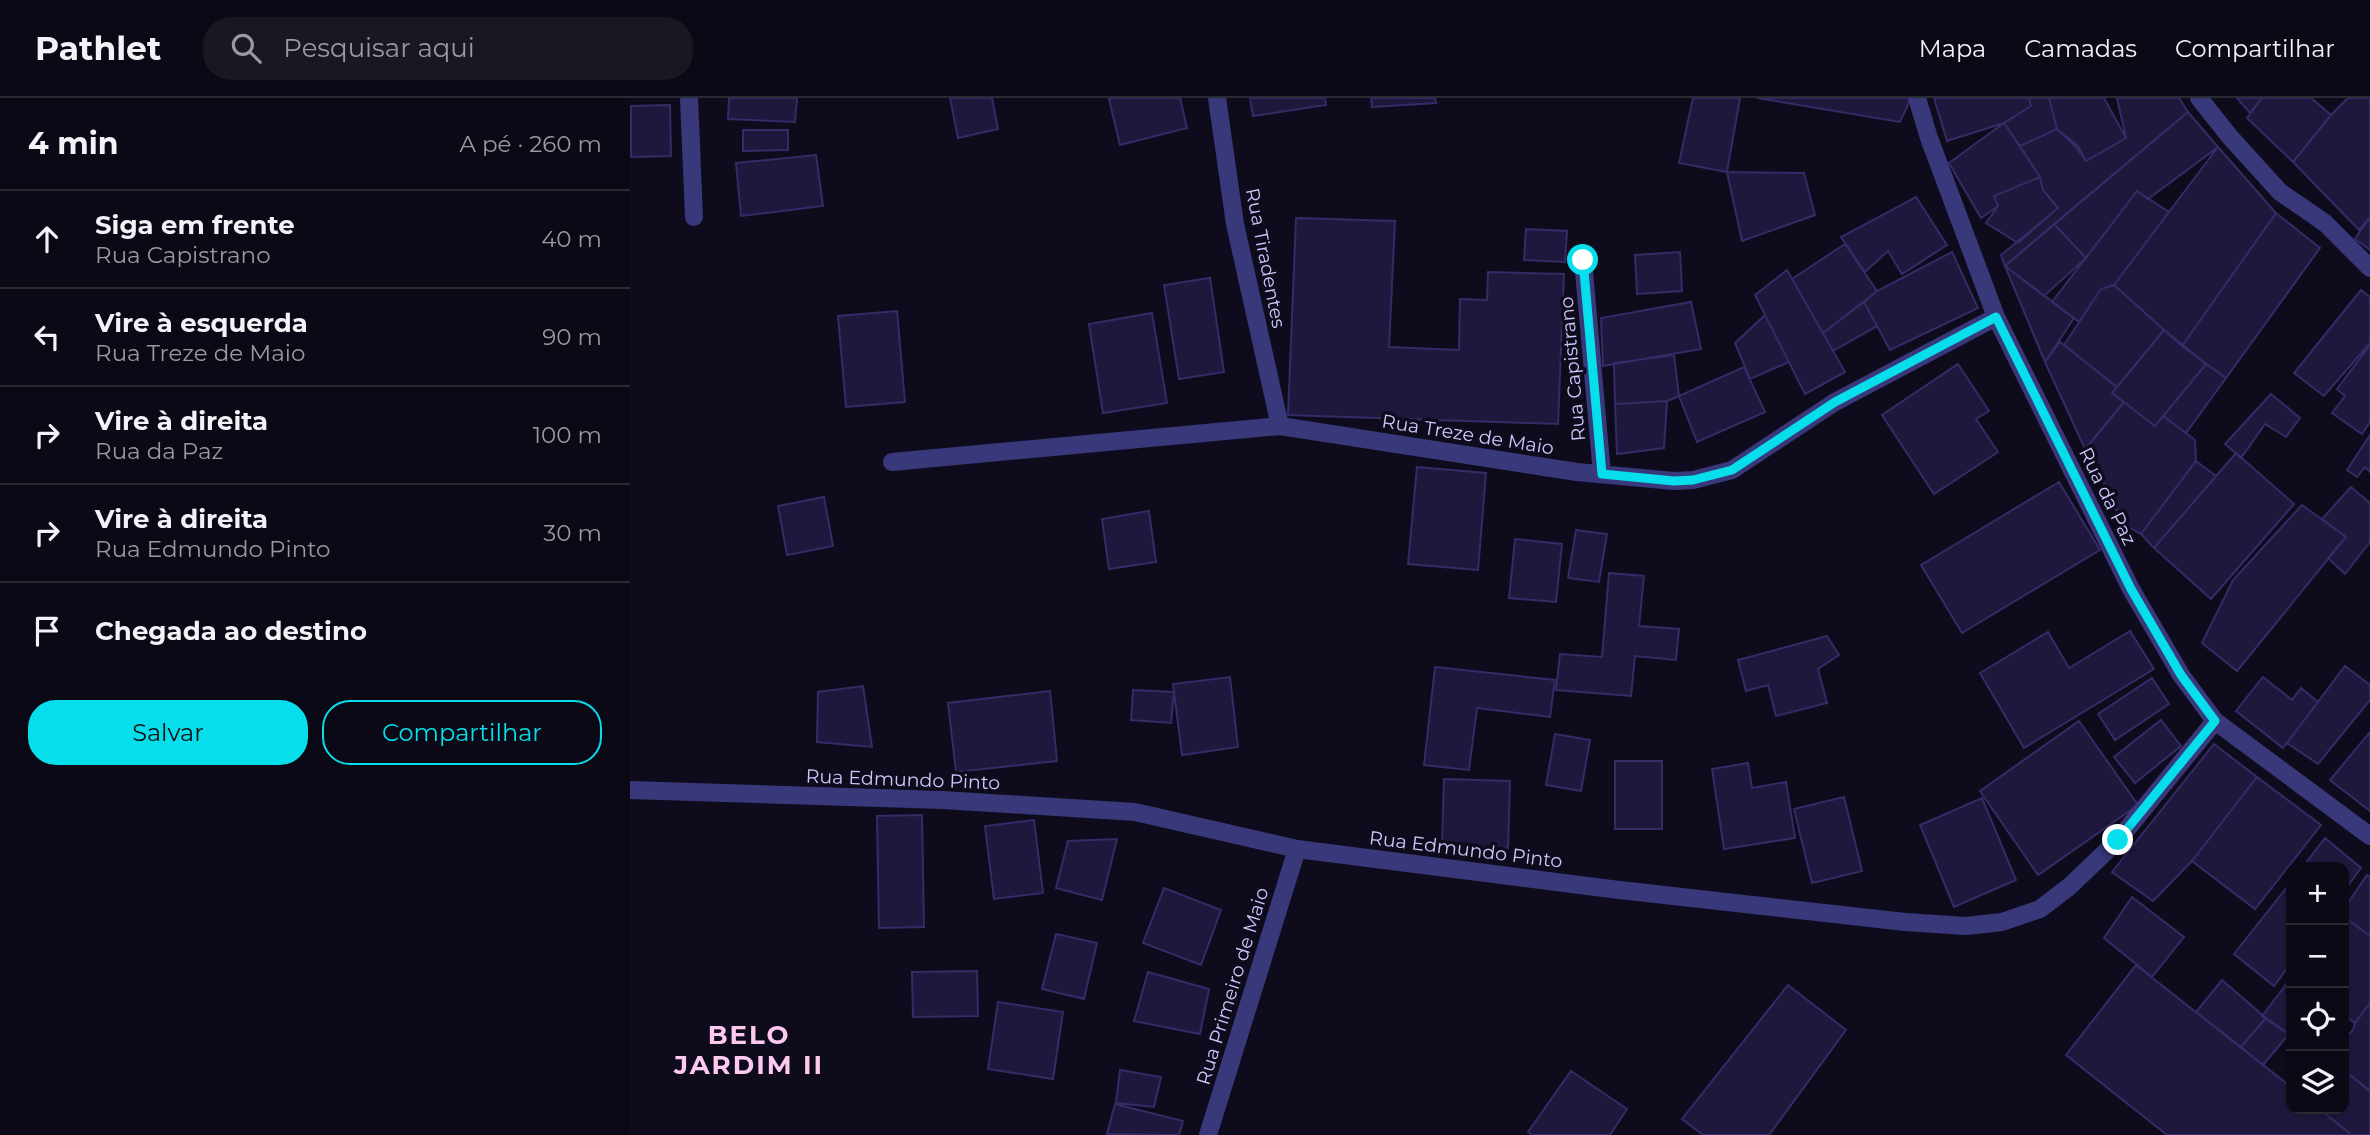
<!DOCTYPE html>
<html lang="pt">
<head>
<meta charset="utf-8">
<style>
	:root { --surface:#0a0915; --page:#181722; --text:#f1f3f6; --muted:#999aa0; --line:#2a2a34; --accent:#07deeb }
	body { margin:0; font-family:Montserrat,sans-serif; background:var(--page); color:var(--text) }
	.controls { position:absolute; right:21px; bottom:21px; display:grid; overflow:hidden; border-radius:14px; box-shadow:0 2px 5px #0004 }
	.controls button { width:63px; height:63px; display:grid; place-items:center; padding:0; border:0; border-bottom:2px solid var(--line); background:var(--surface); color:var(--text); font:35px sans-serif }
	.stop { position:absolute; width:21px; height:21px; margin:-16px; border:5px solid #07deeb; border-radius:50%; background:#fff }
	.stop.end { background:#07deeb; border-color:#fff; box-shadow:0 2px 7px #0008 }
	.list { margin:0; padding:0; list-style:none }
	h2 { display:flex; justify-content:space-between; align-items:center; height:91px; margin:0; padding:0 28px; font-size:30px }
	h2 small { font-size:23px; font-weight:400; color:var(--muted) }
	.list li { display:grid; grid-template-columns:46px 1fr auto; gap:21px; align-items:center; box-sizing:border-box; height:98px; padding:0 28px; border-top:2px solid var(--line) }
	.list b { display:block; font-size:26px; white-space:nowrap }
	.list p { margin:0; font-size:23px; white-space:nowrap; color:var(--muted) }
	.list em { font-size:23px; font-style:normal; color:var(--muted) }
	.actions { display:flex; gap:14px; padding:21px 28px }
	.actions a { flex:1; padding:16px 0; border:2px solid var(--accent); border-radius:28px; text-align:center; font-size:24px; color:var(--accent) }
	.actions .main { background:var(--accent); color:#111 }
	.icon { flex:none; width:38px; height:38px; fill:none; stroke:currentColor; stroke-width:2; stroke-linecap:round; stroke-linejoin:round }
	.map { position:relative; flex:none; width:1740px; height:1037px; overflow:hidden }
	header { display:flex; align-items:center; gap:42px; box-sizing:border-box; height:98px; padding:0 35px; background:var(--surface); border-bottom:2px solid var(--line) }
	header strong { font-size:33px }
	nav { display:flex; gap:38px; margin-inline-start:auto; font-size:24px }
	.search { width:490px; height:63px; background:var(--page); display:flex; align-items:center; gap:18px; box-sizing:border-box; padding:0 24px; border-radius:28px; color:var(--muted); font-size:26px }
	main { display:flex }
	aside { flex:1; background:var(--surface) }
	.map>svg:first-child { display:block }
</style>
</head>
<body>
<header>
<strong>Pathlet</strong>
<div class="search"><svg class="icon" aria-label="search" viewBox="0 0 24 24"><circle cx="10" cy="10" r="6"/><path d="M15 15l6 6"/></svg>Pesquisar aqui</div>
<nav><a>Mapa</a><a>Camadas</a><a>Compartilhar</a></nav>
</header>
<main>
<aside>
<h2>4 min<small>A pé · 260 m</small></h2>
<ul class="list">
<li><svg class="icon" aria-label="ahead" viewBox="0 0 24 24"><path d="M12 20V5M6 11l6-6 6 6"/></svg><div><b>Siga em frente</b><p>Rua Capistrano</p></div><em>40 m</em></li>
<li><svg class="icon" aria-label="left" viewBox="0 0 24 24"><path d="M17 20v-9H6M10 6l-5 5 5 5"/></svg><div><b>Vire à esquerda</b><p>Rua Treze de Maio</p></div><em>90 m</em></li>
<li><svg class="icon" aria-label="right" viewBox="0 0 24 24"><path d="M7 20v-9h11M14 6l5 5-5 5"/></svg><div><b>Vire à direita</b><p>Rua da Paz</p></div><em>100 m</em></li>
<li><svg class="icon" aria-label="right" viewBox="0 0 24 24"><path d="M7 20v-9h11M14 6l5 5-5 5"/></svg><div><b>Vire à direita</b><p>Rua Edmundo Pinto</p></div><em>30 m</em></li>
<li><svg class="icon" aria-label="arrive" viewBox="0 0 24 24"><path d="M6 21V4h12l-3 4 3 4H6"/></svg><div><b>Chegada ao destino</b></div></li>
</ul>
<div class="actions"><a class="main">Salvar</a><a>Compartilhar</a></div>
</aside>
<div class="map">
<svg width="1740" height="1037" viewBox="0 0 1740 1037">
	<rect width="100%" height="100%" fill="#0e0c1c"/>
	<path fill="#1e183c" stroke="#342b67" stroke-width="2" d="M99,0H167L165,24L98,21Z
		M320,0H362L368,31L328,40Z
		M484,0H550L557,30L490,47L479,1Z
		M620,0H695L696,7L623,18Z
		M741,0H805L806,5L742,9Z
		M1063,0H1110L1097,74L1049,65Z
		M1127,0H1281L1270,24Z
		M1304,0H1399L1401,8L1374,25L1317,43Z
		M1399,0H1419L1427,31L1390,48L1374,25L1401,8Z
		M1419,0H1474L1496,40L1456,63L1448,48L1427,31Z
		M1487,0H1549L1558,14L1375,168L1371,157L1428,110L1413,92L1410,79L1390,48L1427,31L1445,48L1456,63L1496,40Z
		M1607,0H1632L1620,15Z
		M1632,0H1681L1701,17L1663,64L1617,20Z
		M1718,0H1740V119L1729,132L1663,64L1701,17Z
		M40,7L41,58L1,59V8Z
		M1558,14L1588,49L1518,101L1507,93L1456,160L1424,126Z
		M1374,25L1410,79L1364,98L1368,108L1351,120L1319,65Z
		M113,32H158V52L113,53Z
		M1588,49L1646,115L1552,248L1484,187Z
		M186,57L193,108L111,118L106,65Z
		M1097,74L1174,75L1185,117L1112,143Z
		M1410,79L1413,92L1428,110L1388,145L1356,125L1368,108L1364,98Z
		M1507,93L1539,114L1484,187L1471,191L1449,224L1422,204Z
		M1286,99L1317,147L1272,176L1258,153L1235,174L1211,139Z
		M1646,115L1690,150L1596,280L1552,248Z
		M1740,119V152L1725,141Z
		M666,120L765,123L759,249L829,252L830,201L857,202L858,174L934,176L928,326L658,317Z
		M1424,126L1456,160L1414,198L1375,168Z
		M896,131L937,133L935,164L894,162Z
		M1215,146L1247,193L1193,235L1162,181Z
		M1050,154L1052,193L1007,196L1005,157Z
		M1322,154L1348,210L1260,252L1234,204L1247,193Z
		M1375,168L1444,220L1415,264Z
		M1157,172L1215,274L1175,296L1125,197Z
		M580,180L594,274L549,281L534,187Z
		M1484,187L1534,232L1487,289L1434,247L1471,191Z
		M1731,192L1740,199V245L1694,298L1664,275Z
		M1061,204L1071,251L973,268L971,220Z
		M1234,204L1247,228L1203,253L1193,235Z
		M267,213L275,304L216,309L208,218Z
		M522,215L537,305L473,315L459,226Z
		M1135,217L1159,264L1120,281L1105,245Z
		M1534,232L1576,266L1525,328L1482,295Z
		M1430,244L1487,289L1482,295L1494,304L1455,351L1415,264Z
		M1740,247V324L1732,336L1702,315L1715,298L1707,291Z
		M1044,257L1049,298L1037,303L985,306L984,265Z
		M1328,266L1359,313L1346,321L1368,354L1304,396L1252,317Z
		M1576,266L1596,280L1556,335L1533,318Z
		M1114,269L1135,314L1067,344L1049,298Z
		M1641,296L1670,320L1656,339L1635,326L1611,360L1595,346Z
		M1037,303L1034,350L987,356L985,306Z
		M1494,304L1525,328L1533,318L1565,342L1566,363L1511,436L1493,426L1457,349Z
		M1740,337V374L1735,369L1727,379L1717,372Z
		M1606,355L1664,406L1581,501L1524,450Z
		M1566,363L1586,378L1524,450L1511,436Z
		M787,369L856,375L848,472L778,466Z
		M1429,384L1470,452L1332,535L1291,467Z
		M1721,389L1740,405V444L1715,476L1698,460L1716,439L1692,421Z
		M194,399L203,448L157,457L148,408Z
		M1672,407L1716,439L1607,573L1572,545L1603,482Z
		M519,413L526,464L479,471L472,421Z
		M946,432L977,436L969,484L938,480Z
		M885,441L932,446L926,504L879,500Z
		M979,475L1014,478L1009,528L1049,531L1046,562L1005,558L1001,598L926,592L930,556L972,559Z
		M1500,533L1524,571L1394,650L1350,575L1418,534L1439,570Z
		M1197,538L1209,557L1188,571L1197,605L1146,618L1138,587L1116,593L1108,562Z
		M1715,568L1740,587V602L1688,666L1657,645Z
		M805,569L925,582L920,619L847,610L839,672L794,667Z
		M600,579L608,649L552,657L543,586Z
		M1633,579L1662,602L1671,590L1688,604L1653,650L1606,613Z
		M1522,580L1539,606L1485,642L1468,616Z
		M233,588L242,649L187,644L188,594Z
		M503,592L544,594L541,625L501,622Z
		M420,593L427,663L326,674L318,605Z
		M1531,622L1551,648L1505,685L1484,659Z
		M1449,623L1508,707L1408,777L1350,693Z
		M1740,634V713L1700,682Z
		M925,636L960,642L951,693L916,687Z
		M1584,646L1627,679L1562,763L1523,803L1482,774Z
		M985,663H1032V731H985Z
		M1118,665L1122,690L1156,684L1165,740L1094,751L1082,671Z
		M1627,679L1691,727L1625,811L1562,763Z
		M814,681L880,683L878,750L812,748Z
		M1214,699L1232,773L1182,785L1164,711Z
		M1352,700L1386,782L1324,809L1290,727Z
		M292,717L294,829L249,830L247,718Z
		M404,722L413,795L364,801L355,728Z
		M1695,740L1731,770L1714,793V769H1673Z
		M487,741L472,802L426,790L438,743Z
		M1737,777L1740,779V838L1714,819V811Z
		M1661,784V865L1644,888L1604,856Z
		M534,790L591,812L571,867L513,845Z
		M1502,799L1554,839L1522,879L1474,840Z
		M1714,819L1740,838V905L1725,925L1714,917Z
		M426,836L467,845L454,901L412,891Z
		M1506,867L1661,989V1011H1689L1722,1037H1537L1436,957Z
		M347,873L348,918L283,919L282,874Z
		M518,874L579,891L570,936L504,923Z
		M1592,882L1636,920L1611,949L1566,914Z
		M1658,884L1661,886V938L1632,918Z
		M1158,887L1216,932L1139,1037H1073L1052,1021Z
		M368,904L433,914L423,981L358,971Z
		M1740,905V989L1738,992L1714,972V942L1723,932L1725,925Z
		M1636,920L1659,936L1633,967L1611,949Z
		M490,972L531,979L524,1009L486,1005Z
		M1714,972L1740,993V1037H1722L1689,1011H1714Z
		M941,973L997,1011L980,1037H902L898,1034Z
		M485,1006L553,1023L549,1037L477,1036Z"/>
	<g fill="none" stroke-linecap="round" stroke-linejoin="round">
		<path stroke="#38387a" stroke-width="18" d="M59,0L64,119
			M587,0L605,126L650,328
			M1287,0L1299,40L1366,219L1501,491L1551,577L1585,623L1740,738
			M1569,0L1600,39L1650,94L1695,125L1740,170
			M953,162L972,376
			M262,364L650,328L947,374L1044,383L1063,382L1102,372L1205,304L1366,219
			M0,692L313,702L505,714L667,751L981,791L1275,824L1336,828L1372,824L1410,811L1440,788L1488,742L1585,623
			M578,1037L667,751"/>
	</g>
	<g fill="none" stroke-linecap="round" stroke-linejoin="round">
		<path stroke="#07deeb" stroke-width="9" d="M953,162L972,376L1044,383L1063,382L1102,372L1205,304L1366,219L1501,491L1551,577L1585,623L1488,742"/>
	</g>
	<g text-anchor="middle" stroke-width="7" stroke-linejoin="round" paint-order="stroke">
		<g font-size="19" fill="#ccc8fd" stroke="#0e0c1c">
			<text transform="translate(636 160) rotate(79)" y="7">Rua Tiradentes</text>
			<text transform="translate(942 271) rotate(-95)" y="7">Rua Capistrano</text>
			<text transform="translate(838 336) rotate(9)" y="7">Rua Treze de Maio</text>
			<text transform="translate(1478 398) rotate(64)" y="7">Rua da Paz</text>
			<text transform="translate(273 681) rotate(2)" y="7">Rua Edmundo Pinto</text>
			<text transform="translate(836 751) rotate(7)" y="7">Rua Edmundo Pinto</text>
			<text transform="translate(602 888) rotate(-73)" y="7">Rua Primeiro de Maio</text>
		</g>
		<g font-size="26" font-weight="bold" letter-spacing="2" fill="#fdcaed" stroke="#0e0c1c">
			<text x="119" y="946">BELO<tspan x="119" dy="30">JARDIM II</tspan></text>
		</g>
	</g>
</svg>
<div class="controls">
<button>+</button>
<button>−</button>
<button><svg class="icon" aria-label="locate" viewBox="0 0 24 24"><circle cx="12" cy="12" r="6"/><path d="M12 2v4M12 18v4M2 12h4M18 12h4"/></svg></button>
<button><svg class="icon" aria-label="layers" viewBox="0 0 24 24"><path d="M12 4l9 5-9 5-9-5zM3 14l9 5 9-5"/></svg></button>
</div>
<div class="stop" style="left:953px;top:162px"></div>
<div class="stop end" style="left:1488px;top:742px"></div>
</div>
</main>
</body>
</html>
